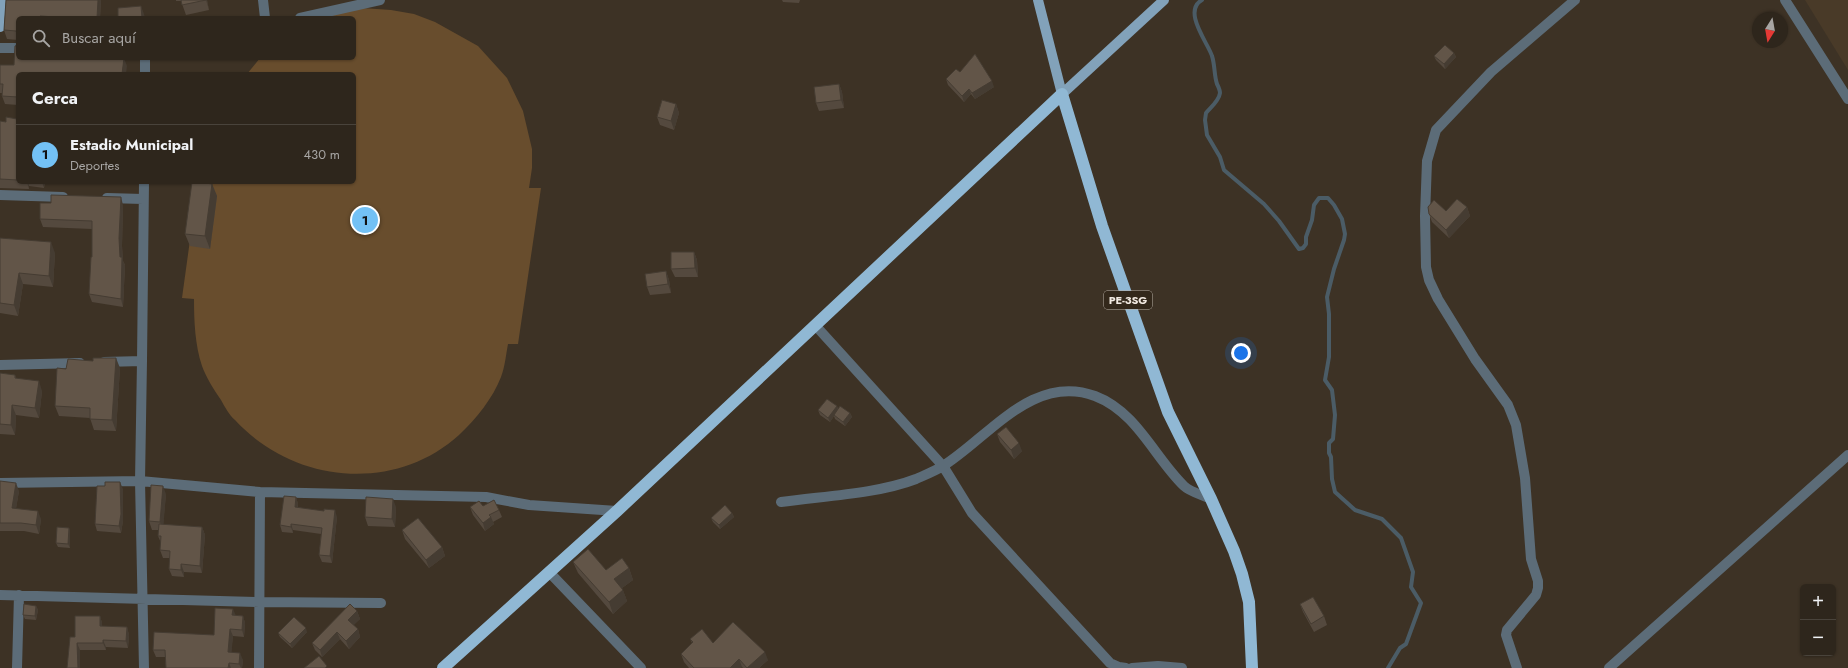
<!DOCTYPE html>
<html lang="es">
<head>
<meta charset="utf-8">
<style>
	:root { --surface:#2e261c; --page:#362e25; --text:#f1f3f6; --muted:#a7a5a3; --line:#49433b; --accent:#73c1f5 }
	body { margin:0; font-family:Jost,sans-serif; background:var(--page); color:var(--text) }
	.controls { position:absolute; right:12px; bottom:12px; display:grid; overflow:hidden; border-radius:6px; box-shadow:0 1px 3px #0004 }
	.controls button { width:36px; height:36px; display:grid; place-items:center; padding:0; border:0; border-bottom:1px solid var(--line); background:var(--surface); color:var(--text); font:20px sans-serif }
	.compass { position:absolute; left:1752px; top:12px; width:36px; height:36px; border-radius:50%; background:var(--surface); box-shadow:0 1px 3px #0004; rotate:191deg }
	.you { position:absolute; left:1241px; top:353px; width:14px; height:14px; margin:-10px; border:3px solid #fff; border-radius:50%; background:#1a73e8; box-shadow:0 0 0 6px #1a73e833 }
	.badge { display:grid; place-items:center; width:26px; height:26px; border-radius:50%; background:var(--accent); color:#111; font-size:13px; font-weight:700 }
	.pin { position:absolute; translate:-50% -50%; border:2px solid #fff; box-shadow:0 1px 4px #0006 }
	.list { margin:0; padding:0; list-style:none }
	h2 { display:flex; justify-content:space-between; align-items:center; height:52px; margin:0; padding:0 16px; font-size:17px }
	h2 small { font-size:13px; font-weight:400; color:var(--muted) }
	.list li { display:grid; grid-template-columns:26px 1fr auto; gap:12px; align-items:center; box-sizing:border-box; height:60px; padding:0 16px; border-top:1px solid var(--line) }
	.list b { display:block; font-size:15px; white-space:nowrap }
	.list p { margin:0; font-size:13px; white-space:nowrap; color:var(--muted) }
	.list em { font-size:13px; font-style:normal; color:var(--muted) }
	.icon { flex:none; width:22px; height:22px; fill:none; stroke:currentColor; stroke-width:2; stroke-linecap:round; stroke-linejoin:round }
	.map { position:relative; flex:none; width:1848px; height:668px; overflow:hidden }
	.search { position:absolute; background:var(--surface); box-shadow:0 1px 3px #0004; left:16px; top:16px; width:340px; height:44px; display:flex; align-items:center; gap:10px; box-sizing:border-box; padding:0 14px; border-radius:6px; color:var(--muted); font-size:15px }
	.panel { position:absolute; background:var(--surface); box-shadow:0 1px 3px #0004; left:16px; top:72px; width:340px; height:112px; border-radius:6px }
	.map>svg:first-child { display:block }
</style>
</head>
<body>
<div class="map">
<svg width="1848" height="668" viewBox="0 0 1848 668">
	<rect width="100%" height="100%" fill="#3d3225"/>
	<path fill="#493a28" d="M1805,0H1848V70Z"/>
	<path fill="#684d2d" d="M362,8L391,10L414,14L435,22L478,46L507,78L523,111L532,149V168L529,188H541L518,344H508C506,354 505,367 501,377C493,398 476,419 459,435C394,494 293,483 235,420C229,415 225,407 221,400C214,390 206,377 202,366C195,345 194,321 194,299L182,298L198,182H354V74H247L260,58H354V18H320Z"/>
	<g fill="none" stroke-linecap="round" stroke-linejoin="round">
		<path stroke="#4b5c66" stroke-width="4" d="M1202,0C1182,11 1208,43 1212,56C1215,65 1214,75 1217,84C1218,86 1220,90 1220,93C1219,101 1211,107 1206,113L1205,120L1207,135L1220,157L1224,170L1264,204L1279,221L1299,249L1303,248L1306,244V237L1312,220L1314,205L1319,198H1328L1334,205L1342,219L1345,234L1344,240L1334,269L1327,297L1329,314V357L1325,380L1332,390L1335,415L1333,439L1329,443V453L1331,457L1332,479L1335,492L1355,510L1382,519L1401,538L1413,572L1411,587L1421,603L1406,644L1400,648L1388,668"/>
		<path stroke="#5c6c78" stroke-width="10" d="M263,0L265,18
			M1785,0L1848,99
			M300,18L380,0
			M0,48H18
			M145,74V58
			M0,195L63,197
			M107,198L143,199
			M815,325L943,466L972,513L1110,663L1119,667L1126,668
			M142,361L144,182
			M104,362L142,361L140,481L144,668
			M0,365L80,363
			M0,483L140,481L260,492L486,497L529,505L617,511
			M781,502C823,496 877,494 916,479C925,475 935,471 943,466C989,437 1033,373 1095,396C1137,412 1154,457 1184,486C1190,492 1203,495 1211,499
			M549,572L641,668
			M0,595L259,602L381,603
			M17,668L19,595
			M259,668L260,492
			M1132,668L1158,666L1182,668
			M1517,668L1506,635L1507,630L1536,595L1538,588V581L1531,559L1525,478L1516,425L1508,405L1475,359L1438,299L1429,280L1426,267L1425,216L1427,161L1436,130L1491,72L1575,0
			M1609,668L1848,455"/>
		<path stroke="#82a2ba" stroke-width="10" d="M1038,0L1062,94L1164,0
			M0,27L3,0"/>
		<path stroke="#90b8d4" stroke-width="12" d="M443,668L617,511L1062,94L1102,226L1168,412L1211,499L1234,551L1242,574L1249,602L1252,668"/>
	</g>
	<path fill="#54493e" d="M6,0H101L100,18H18V40L7,39L4,30Z
		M176,0H207L209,10L186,15L181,1H176Z
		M782,0H800L799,3L783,2Z
		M1454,53L1456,57L1445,69L1436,60L1434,56Z
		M0,65H14L127,66L18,74V105L5,104L2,96V93H0Z
		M960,72L994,87L975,99L971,94L964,102L948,85L946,79Z
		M839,84L842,92L844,108L819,111L816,103Z
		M676,104L679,113L674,130L660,125L657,117Z
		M18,112V182H45L44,188L29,186V189L0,188V121L6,122L17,119Z
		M212,184L217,196L210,249L190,246L185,234Z
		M123,205L122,246L123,261L125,265L123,307L92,302L89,294L92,257V229L43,227L40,219Z
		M1467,207L1470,216L1449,238L1432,222L1429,214Z
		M0,238L55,253L53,287L23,284L18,316L0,313Z
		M694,252L697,260L698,277H675L671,269Z
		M666,271L669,280L671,293L650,295L647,287Z
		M120,368L116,431L94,430L90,418L59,416L55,406L66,369Z
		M0,373L15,375L16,378L42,391L39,418L16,415L15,435L0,434Z
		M837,406L838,409L850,413L852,417L845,426L835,419L834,416L830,422L820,415L818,410Z
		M997,434L1022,451L1014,459L1000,442Z
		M0,481L19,491L16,508L41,519L39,534L24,531H0Z
		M123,489V521L121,533L97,531L95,524Z
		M166,494L163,525L202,527L205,535L202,573L184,572V577L172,576L169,569L170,558H163L160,550L161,543L158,536L159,530H152L149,521Z
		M296,497L298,504V507L337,517L332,563L322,562L319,555L321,534L293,530V533L282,532L280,525Z
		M483,506L499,510L502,517L493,522L494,524L485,531L473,515L470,507Z
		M396,507L395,527L368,526L365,517Z
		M732,513L734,517L720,529L713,522L711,518Z
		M69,528L70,532V548L58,547L56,543Z
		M402,530L442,547L445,556L429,568L405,539Z
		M573,562L606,570L629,568L633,580L622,588L627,601L613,614L578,573Z
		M1300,604L1324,616L1327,625L1314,632L1303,612Z
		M36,606L38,610L36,620L25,619L23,615Z
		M357,611L360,619L353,625L358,629L360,637L349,649L340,639L322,657L315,650L312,643Z
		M236,615L243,616L245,623L244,637L233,636L231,652L243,660L242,668H166L165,657H156L153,650L214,635Z
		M100,616L102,623V626L127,627L129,635L128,648L106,647V650H80V668L75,637Z
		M307,632L292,648L280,637L278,633Z
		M690,639L713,643L768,660L759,668H743L742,667L740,668H689L684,662L681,654L692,643Z"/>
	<path fill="#453c32" d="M98,0H101L100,18H97Z
		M206,0H207L209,10Z
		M141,6L144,14L145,18H142Z
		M1454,53L1456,57L1445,69L1444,64Z
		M124,58L127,66L126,74H122Z
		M992,81L994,87L975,99L972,93Z
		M839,84L842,92L844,108L841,100Z
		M969,89L971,94L964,102L962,96Z
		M676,104L679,113L674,130L671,121Z
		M27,182H28L29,186V189Z
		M42,182H45L44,188Z
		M212,184L217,196L210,249L205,236Z
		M121,197L123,205L122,246L123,261L125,265L123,307L121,299L120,257L119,238Z
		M1467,207L1470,216L1449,238L1446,230Z
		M51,242L55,253L53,287L49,276Z
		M694,252L697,260L698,277L695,268Z
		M666,271L669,280L671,293L668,284Z
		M19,273L23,284L18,316L14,305Z
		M116,358L120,368L116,431L112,420Z
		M39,381L42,391L39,418L35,408Z
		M12,405L16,415L15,435L11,425Z
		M837,406L838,411L834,415V416L830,422L828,418Z
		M850,413L852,417L845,426L843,422Z
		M1019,443L1022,451L1014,459L1011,450Z
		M120,482L123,489V521L121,533L119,526Z
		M16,483L19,491L15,516L12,508Z
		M163,486L166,494L163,531L160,522Z
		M296,497L298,504L297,513L295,507Z
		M393,499L396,507L395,527L392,519Z
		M335,510L337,517L332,563L330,556Z
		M38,511L41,519L39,534L36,525Z
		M732,513L734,517L720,529L719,525Z
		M491,517L494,524L485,531L483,523Z
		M291,524L293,530V533L291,527Z
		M202,527L205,535L202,573L200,566Z
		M69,528L70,532V548L68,544Z
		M442,547L445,556L429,568L426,560Z
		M181,564L184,572V577L181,570Z
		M629,568L633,580L618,591L614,579Z
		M623,590L627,601L613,614L609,602Z
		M36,606L38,610L36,620L35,616Z
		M233,609L236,616L232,615Z
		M357,611L360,619L351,628L348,620Z
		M100,616L102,623V633L100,626Z
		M243,616L245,623L244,637L242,630Z
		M127,627L129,635L128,648L126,641Z
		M306,628L307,632L292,648L290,644Z
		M230,629L233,636L231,659L228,652Z
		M358,629L360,637L349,649L346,641Z
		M337,632L340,639L322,657L320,650Z
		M103,640L106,647V650L103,643Z
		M77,643L80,650V668H78Z
		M765,652L768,660L759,668H747Z
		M240,653L243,660L242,668H241L239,664Z
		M739,659L742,667L740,668H730Z
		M229,663L231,668H228Z"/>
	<path fill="#625548" stroke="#453c32" d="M6,0H98L97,18H72L40,16V18H18V34L16,31L4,30Z
		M181,0H206L182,5Z
		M141,6L142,18H118V8Z
		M18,45V58H124L122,74H18V97L2,96L3,84H0V65H14L15,46Z
		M1445,45L1454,53L1444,64L1434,56Z
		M975,54L992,81L972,93L969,89L962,96L946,79L956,69L960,72Z
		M839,84L841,100L816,103L814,87Z
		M662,100L676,104L671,121L657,117Z
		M18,112V180L0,179V121L6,122V117L17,119Z
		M192,182H200L212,184L205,236L185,234Z
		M51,195L121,197L119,238L120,257H122L121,299L89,294L91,257H92V221L40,219V203H51Z
		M1457,199L1467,207L1446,230L1429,214L1428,207L1434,200L1446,211Z
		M0,238L51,242L49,276L19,273L14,305L0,303Z
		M671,252H694L695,268L671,269Z
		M666,271L668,284L647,287L645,274Z
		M93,358H116L112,420L90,419V408L55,406L57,368L66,369L68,359L93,361Z
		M0,373L15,375V378L39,381L35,408L12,405L11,425L0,424Z
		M827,399L837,406L828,418L818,410Z
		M840,406L850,413L843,422L834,415Z
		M1006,427L1019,443L1011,450L997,434Z
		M0,481L16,483L12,508L38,511L36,525L21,523H0Z
		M105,482H120L121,514L119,526L95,524L97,486H105Z
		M151,485L163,486L160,522L149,521Z
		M284,496L296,497L295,507L324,511V509L335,510L330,556L319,555L322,528L291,524V527L280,525Z
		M366,497L393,499L392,519L365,517Z
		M494,500L499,510L489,515L491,517L483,523L470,507L479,501L483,506Z
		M725,505L732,513L719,525L711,518Z
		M418,518L442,547L426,560L402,530Z
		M159,524L202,527L200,566L181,564V570L169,569L170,551L160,550L161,536H158Z
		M57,527L69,528L68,544L56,543Z
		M588,549L606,570L622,558L629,568L614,579L623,590L609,602L573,562Z
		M1313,597L1324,616L1311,624L1300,604Z
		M24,604L36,606L35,616L23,615Z
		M350,604L357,611L348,620L358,629L346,641L337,632L320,650L312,643Z
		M215,608L233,609L232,615L243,616L242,630L230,629L228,652L240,653L239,664L229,663L228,668H166L165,650H153L154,632L214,635Z
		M75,616H100V626L127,627L126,641L103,640V643H77L78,668H67L70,637H75Z
		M294,617L306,628L290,644L278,633Z
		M733,622L765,652L747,668L739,659L730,668H694L681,654L693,642L690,639L702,629L713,643Z
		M319,656L327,666L325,668H304Z"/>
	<g text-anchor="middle" stroke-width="3" stroke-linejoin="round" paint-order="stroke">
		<rect fill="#33281b" stroke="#b8afa6" stroke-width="1" x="1104" y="291" width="48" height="18" rx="3"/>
		<g font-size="11" font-weight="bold" fill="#f1e9e1">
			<text x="1128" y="304">PE-3SG</text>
		</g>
	</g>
</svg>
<div class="controls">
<button>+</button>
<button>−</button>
</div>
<svg class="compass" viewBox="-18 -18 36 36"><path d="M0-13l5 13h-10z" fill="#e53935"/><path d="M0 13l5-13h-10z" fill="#a7a5a3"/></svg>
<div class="you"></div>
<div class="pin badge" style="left:365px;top:220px">1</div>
<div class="search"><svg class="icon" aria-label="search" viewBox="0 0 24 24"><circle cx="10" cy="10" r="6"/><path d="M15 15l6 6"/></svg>Buscar aquí</div>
<section class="panel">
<h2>Cerca<small></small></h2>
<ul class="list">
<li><span class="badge">1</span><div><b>Estadio Municipal</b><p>Deportes</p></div><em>430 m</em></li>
</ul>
</section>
</div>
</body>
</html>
